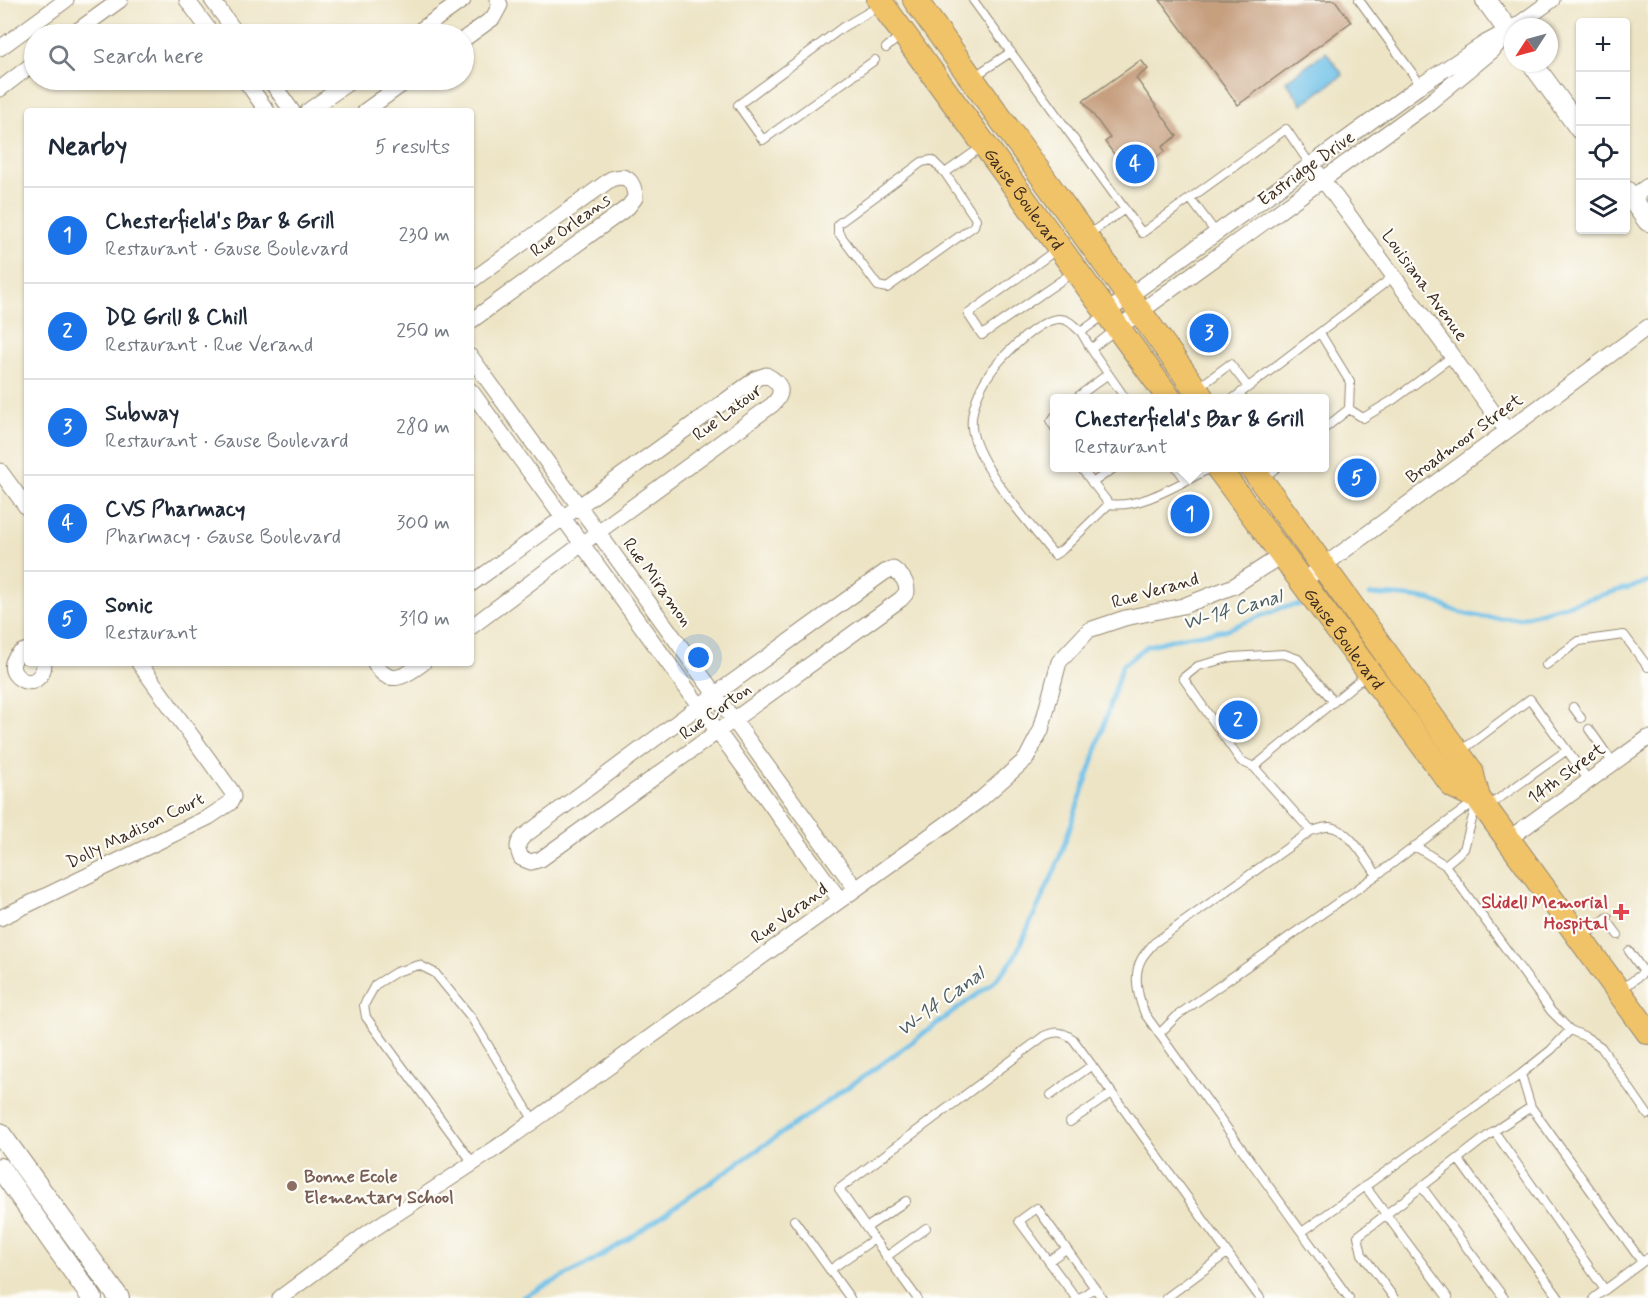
<!DOCTYPE html>
<html lang="en">
<head>
<meta charset="utf-8">
<style>
	:root { --surface:#fff; --page:#f6f6f7; --text:#1f2937; --muted:#747a83; --line:#e0e1e3; --accent:#1a73e8 }
	body { margin:0; font-family:Mynerve,sans-serif; background:var(--page); color:var(--text) }
	.controls { position:absolute; right:18px; top:18px; display:grid; overflow:hidden; border-radius:6px; box-shadow:0 2px 4px #0004 }
	.controls button { width:54px; height:54px; display:grid; place-items:center; padding:0; border:0; border-bottom:2px solid var(--line); background:var(--surface); color:var(--text); font:30px sans-serif }
	.compass { position:absolute; left:1504px; top:18px; width:54px; height:54px; border-radius:50%; background:var(--surface); box-shadow:0 2px 4px #0004; rotate:234deg }
	.you { position:absolute; left:699px; top:658px; width:21px; height:21px; margin:-15px; border:4px solid #fff; border-radius:50%; background:#1a73e8; box-shadow:0 0 0 9px #1a73e833 }
	.badge { display:grid; place-items:center; width:39px; height:39px; border-radius:50%; background:var(--accent); color:#fff; font-size:20px; font-weight:700 }
	.pin { position:absolute; translate:-50% -50%; border:3px solid #fff; box-shadow:0 2px 6px #0006 }
	.popup { position:absolute; left:1050px; top:394px; width:279px; height:78px; box-sizing:border-box; display:grid; place-content:center; border-radius:6px; background:var(--surface); filter:drop-shadow(0 2px 4px #0005); font-size:20px; white-space:nowrap; color:var(--muted) }
	.popup b { font-size:22px; color:var(--text) }
	.popup::after { content:''; position:absolute; left:50%; top:100%; margin-left:-12px; border:12px solid transparent; border-top-color:var(--surface) }
	.list { margin:0; padding:0; list-style:none }
	h2 { display:flex; justify-content:space-between; align-items:center; height:78px; margin:0; padding:0 24px; font-size:26px }
	h2 small { font-size:20px; font-weight:400; color:var(--muted) }
	.list li { display:grid; grid-template-columns:39px 1fr auto; gap:18px; align-items:center; box-sizing:border-box; height:96px; padding:0 24px; border-top:2px solid var(--line) }
	.list b { display:block; font-size:22px; white-space:nowrap }
	.list p { margin:0; font-size:20px; white-space:nowrap; color:var(--muted) }
	.list em { font-size:20px; font-style:normal; color:var(--muted) }
	.icon { flex:none; width:33px; height:33px; fill:none; stroke:currentColor; stroke-width:2; stroke-linecap:round; stroke-linejoin:round }
	.map { position:relative; flex:none; width:1648px; height:1298px; overflow:hidden }
	.search { position:absolute; background:var(--surface); box-shadow:0 2px 4px #0004; left:24px; top:24px; width:450px; height:66px; display:flex; align-items:center; gap:15px; box-sizing:border-box; padding:0 21px; border-radius:33px; color:var(--muted); font-size:22px }
	.panel { position:absolute; background:var(--surface); box-shadow:0 2px 4px #0004; left:24px; top:108px; width:450px; height:558px; border-radius:6px }
	.map>svg:first-child { display:block }
</style>
</head>
<body>
<div class="map">
<svg width="1648" height="1298" viewBox="0 0 1648 1298">
	<rect width="100%" height="100%" fill="#fdfcf7"/>
	<filter id="ink" filterUnits="userSpaceOnUse"><feTurbulence type="fractalNoise" baseFrequency=".0167" numOctaves="2"/><feDisplacementMap in="SourceGraphic" scale="12" xChannelSelector="R" yChannelSelector="G"/><feConvolveMatrix kernelMatrix="1 2 1 2 8 2 1 2 1" color-interpolation-filters="sRGB"/></filter>
	<filter id="wash" filterUnits="userSpaceOnUse"><feTurbulence type="fractalNoise" baseFrequency=".008" numOctaves="4" result="noise"/><feDisplacementMap in="SourceGraphic" scale="24" xChannelSelector="R" yChannelSelector="G"/><feGaussianBlur stdDeviation="1.35" result="paint"/><feColorMatrix in="noise" values="0 0 0 0 0 0 0 0 0 0 0 0 0 0 0 0 0 1.4 0 .05"/><feComposite in="paint" operator="in"/></filter>
	<g filter="url(#wash)">
		<rect width="100%" height="100%" fill="#ede4c5"/>
		<path fill="#6cbfe8" stroke="#547483" stroke-width="1.5" d="M1326,52L1343,75L1302,104L1286,81Z"/>
		<g fill="none" stroke-linecap="round" stroke-linejoin="round">
			<path stroke="#6cbfe8" stroke-width="4.5" d="M1370,595C1390,595 1410,596 1430,600C1439,602 1447,608 1456,611C1476,618 1499,619 1520,618L1648,582
				M521,1298L585,1266L630,1238L883,1063L994,982L1013,960L1055,870L1091,767L1122,666L1147,646L1182,637L1225,630L1284,607L1299,605"/>
		</g>
		<g id="blocks">
			<path fill="#c69f7f" d="M1160,0H1335L1351,22L1238,105Z
				M1141,60L1148,69L1136,78L1177,136L1162,147L1165,151L1142,167L1144,169L1137,174H1131L1125,169L1105,142L1110,138L1083,101Z"/>
		</g>
	</g>
	<g filter="url(#ink)">
		<use href="#blocks" fill-opacity="0" stroke="#948772" stroke-width="1.5"/>
		<g fill="none" stroke-linecap="round" stroke-linejoin="round">
			<g stroke="#948772" stroke-width="10">
				<path id="service" d="M973,0L1142,233L1286,129L1310,164
					M1359,0L1421,85
					M886,48L901,35
					M875,60L763,140L738,105L843,27L881,5
					M975,76L1011,52
					M945,173L976,219L974,226L887,288L878,286L838,232V224L922,162L932,160L945,173L983,146
					M1190,198L1216,233
					M1089,234L1125,209
					M1056,250L968,314L982,335L1072,273
					M1104,315L1081,332C1074,326 1068,318 1058,319C1037,320 999,359 988,376C979,389 970,412 972,428C976,465 1031,525 1054,555L1062,550L1109,504
					M1081,332L1091,349L1125,398
					M1320,333L1350,382L1349,409
					M1091,349L1115,330
					M1198,388L1230,364L1248,387
					M1076,398L1108,374
					M1234,398L1394,276
					M1055,416L1051,422L1055,428
					M1325,428L1349,409L1363,418L1393,400L1453,356
					M1081,468L1109,504C1142,509 1181,482 1211,468
					M1177,468L1186,480
					M1263,478L1276,468
					M1092,483L1114,468
					M1546,665L1579,641L1624,635L1648,667
					M1334,702L1298,659L1284,654L1232,657L1198,666L1183,678L1241,761L1254,767L1366,675
					M1573,707L1581,718
					M1589,729L1613,763
					M1461,751L1530,699L1589,781
					M1254,767L1311,831
					M1487,807L1567,750
					M1415,846L1445,865L1551,1011L1570,1030L1586,1037L1601,1047L1648,1115
					M1445,865L1464,849L1476,805
					M1606,919L1618,935
					M1583,937L1608,917
					M1629,951L1644,972
					M1622,989L1647,970
					M1159,1034L1178,1015L1377,875L1474,802
					M1521,1074L1531,1107L1642,1262
					M1051,1095L1092,1065
					M1070,1122L1112,1093
					M1494,1131L1605,1290
					M1458,1159L1559,1298
					M473,1163L366,1017L364,1005L375,985L396,972L419,965L435,973L471,1017L534,1121
					M1365,1186L1448,1298
					M1422,1187L1504,1298
					M794,1220L850,1298
					M866,1228L906,1201
					M1302,1232L1521,1074L1551,1050L1570,1030
					M874,1239L917,1298
					M886,1257L926,1228
					M1049,1261L1066,1249
					M830,1270L874,1239L839,1189L1044,1036C1056,1031 1062,1031 1073,1039L1260,1298
					M1076,1298L1019,1221L1037,1208L1102,1298
					M1080,1298L1094,1288
					M1166,1298L1227,1253
					M1349,1298L1145,1014C1138,997 1132,975 1142,958C1145,953 1150,948 1154,943L1311,831C1317,830 1325,826 1330,827C1350,829 1366,860 1377,875
					M1394,1298L1362,1254L1358,1236L1494,1131L1531,1107
					M1594,1298L1648,1258"/>
			</g>
			<g stroke="#948772" stroke-width="17">
				<path id="minor" d="M187,0L212,34
					M212,0L237,34
					M1515,27L1552,0
					M73,34L120,0
					M415,34L463,0
					M464,39L493,18L500,5L498,0
					M0,48L66,0
					M245,80L267,111
					M270,80L292,111
					M0,89L34,63
					M308,111L352,80
					M365,111L408,80
					M1318,173L1507,431
					M1631,198L1648,186
					M471,281L611,179C615,178 618,177 622,177C632,178 635,190 635,198L628,207L471,321
					M1107,312L1421,85L1485,43L1513,28
					M1118,328L1430,102L1492,51L1501,40
					M471,357L856,889
					M471,391L840,900
					M0,471L27,508
					M893,569C902,576 907,581 907,592L901,599L541,859L531,862L521,858C517,848 516,844 524,836L699,706L885,572Z
					M1303,581L1648,327
					M471,584L757,378L766,375C782,383 785,393 772,405L598,532L471,627
					M27,650C14,653 6,669 19,678C32,688 44,676 44,663
					M375,663C388,688 406,676 423,663
					M1507,840L1648,738
					M0,918L209,817L230,803L233,797L232,792L139,663
					M280,1298L369,1232L496,1148L981,799L1026,759L1041,730L1059,662L1089,630L1125,618L1183,606L1234,586L1282,555"/>
			</g>
			<g stroke="#948772" stroke-width="22">
				<path id="tertiary" d="M1486,0L1513,37
					M1532,63L1580,129
					M1626,191L1648,221
					M0,1133L119,1298
					M0,1168L92,1298"/>
			</g>
			<g stroke="#948772" stroke-width="26">
				<g id="primary">
					<path id="s1" d="M879,0L1169,398"/>
					<path d="M915,0L1202,398"/>
					<path id="s2" d="M1218,468L1453,786L1478,798"/>
					<path d="M1252,468L1471,771L1478,798L1648,1032"/>
				</g>
			</g>
			<use href="#service" stroke="#fff" stroke-width="8"/>
			<use href="#minor" stroke="#fff" stroke-width="15"/>
			<use href="#tertiary" stroke="#fff" stroke-width="20"/>
			<use href="#primary" stroke="#f0c369" stroke-width="24"/>
		</g>
	</g>
	<path fill="#e0444e" stroke="#fdfcf7" stroke-width="2" d="M1618 903h6v6h6v6h-6v6h-6v-6h-6v-6h6z"/>
	<circle fill="#8d6e63" stroke="#fdfcf7" stroke-width="2" cx="292" cy="1186" r="6"/>
	<g text-anchor="middle" stroke-width="4.5" stroke-linejoin="round" paint-order="stroke">
		<g font-size="18" fill="#3b2a1e" stroke="#fdfcf7">
			<text transform="translate(1306 168) rotate(-36)" y="6">Eastridge Drive</text>
			<text dy="6" stroke="none"><textPath href="#s1" startOffset="246">Gause Boulevard</textPath></text>
			<text transform="translate(570 225) rotate(-36)" y="6">Rue Orleans</text>
			<text transform="translate(1425 285) rotate(54)" y="6">Louisiana Avenue</text>
			<text transform="translate(727 412) rotate(-37)" y="6">Rue Latour</text>
			<text transform="translate(1464 438) rotate(-36)" y="6">Broadmoor Street</text>
			<text transform="translate(658 582) rotate(54)" y="6">Rue Miramon</text>
			<text transform="translate(1155 590) rotate(-16)" y="6">Rue Verand</text>
			<text dy="6" stroke="none"><textPath href="#s2" startOffset="212">Gause Boulevard</textPath></text>
			<text transform="translate(715 711) rotate(-36)" y="6">Rue Corton</text>
			<text transform="translate(1566 773) rotate(-36)" y="6">14th Street</text>
			<text transform="translate(135 830) rotate(-26)" y="6">Dolly Madison Court</text>
			<text transform="translate(789 913) rotate(-36)" y="6">Rue Verand</text>
		</g>
		<g font-size="18" font-weight="bold" fill="#be3a42" stroke="#fdfcf7" text-anchor="end">
			<text x="1608" y="908">Slidell Memorial<tspan x="1608" dy="21">Hospital</tspan></text>
		</g>
		<g font-size="18" font-weight="bold" fill="#785e54" stroke="#fdfcf7" text-anchor="start">
			<text x="304" y="1182">Bonne Ecole<tspan x="304" dy="21">Elementary School</tspan></text>
		</g>
		<g font-size="20" font-style="italic" fill="#4c5e65" stroke="#fdfcf7">
			<text transform="translate(1232 609) rotate(-16)" y="7">W-14 Canal</text>
			<text transform="translate(940 1001) rotate(-36)" y="7">W-14 Canal</text>
		</g>
	</g>
</svg>
<div class="controls">
<button>+</button>
<button>−</button>
<button><svg class="icon" aria-label="locate" viewBox="0 0 24 24"><circle cx="12" cy="12" r="6"/><path d="M12 2v4M12 18v4M2 12h4M18 12h4"/></svg></button>
<button><svg class="icon" aria-label="layers" viewBox="0 0 24 24"><path d="M12 4l9 5-9 5-9-5zM3 14l9 5 9-5"/></svg></button>
</div>
<svg class="compass" viewBox="-18 -18 36 36"><path d="M0-13l5 13h-10z" fill="#e53935"/><path d="M0 13l5-13h-10z" fill="#747a83"/></svg>
<div class="you"></div>
<div class="pin badge" style="left:1190px;top:514px">1</div>
<div class="popup"><b>Chesterfield's Bar &amp; Grill</b>Restaurant</div>
<div class="pin badge" style="left:1238px;top:720px">2</div>
<div class="pin badge" style="left:1209px;top:333px">3</div>
<div class="pin badge" style="left:1135px;top:164px">4</div>
<div class="pin badge" style="left:1357px;top:478px">5</div>
<div class="search"><svg class="icon" aria-label="search" viewBox="0 0 24 24"><circle cx="10" cy="10" r="6"/><path d="M15 15l6 6"/></svg>Search here</div>
<section class="panel">
<h2>Nearby<small>5 results</small></h2>
<ul class="list">
<li><span class="badge">1</span><div><b>Chesterfield's Bar &amp; Grill</b><p>Restaurant · Gause Boulevard</p></div><em>230 m</em></li>
<li><span class="badge">2</span><div><b>DQ Grill &amp; Chill</b><p>Restaurant · Rue Verand</p></div><em>250 m</em></li>
<li><span class="badge">3</span><div><b>Subway</b><p>Restaurant · Gause Boulevard</p></div><em>280 m</em></li>
<li><span class="badge">4</span><div><b>CVS Pharmacy</b><p>Pharmacy · Gause Boulevard</p></div><em>300 m</em></li>
<li><span class="badge">5</span><div><b>Sonic</b><p>Restaurant</p></div><em>310 m</em></li>
</ul>
</section>
</div>
</body>
</html>
